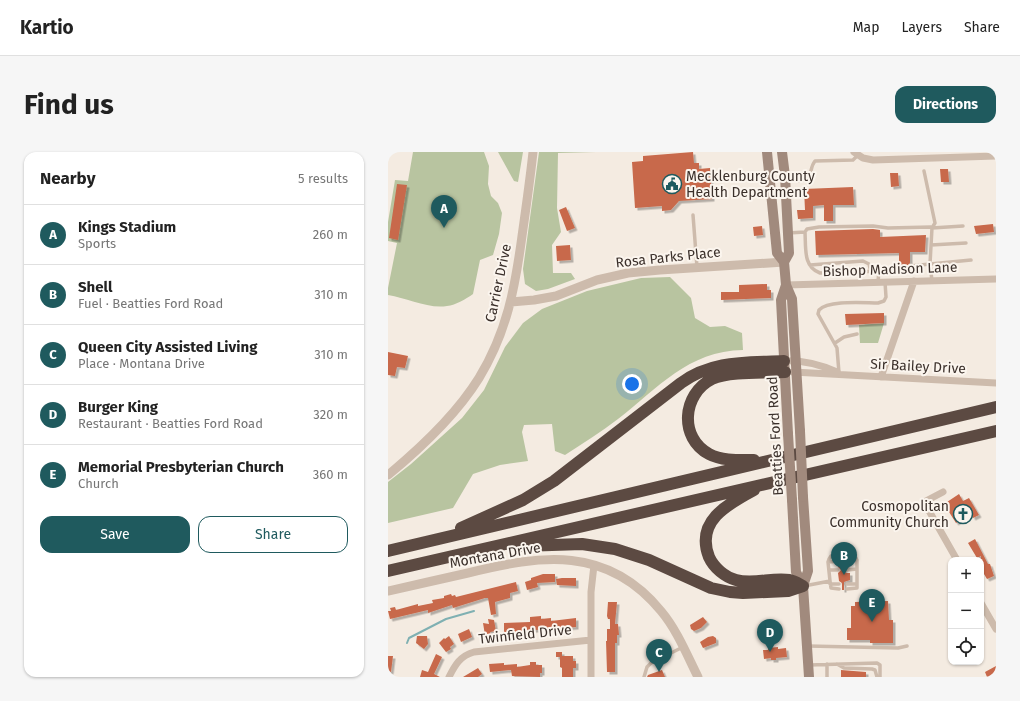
<!DOCTYPE html>
<html lang="en">
<head>
<meta charset="utf-8">
<style>
	:root { --surface:#fff; --page:#f6f6f6; --text:#222; --muted:#767676; --line:#e0e0e0; --accent:#1f5a5e }
	body { margin:0; font-family:"Fira Sans",sans-serif; background:var(--page); color:var(--text) }
	.controls { position:absolute; right:12px; bottom:12px; display:grid; overflow:hidden; border-radius:8px; box-shadow:0 1px 3px #0004 }
	.controls button { width:36px; height:36px; display:grid; place-items:center; padding:0; border:0; border-bottom:1px solid var(--line); background:var(--surface); color:var(--text); font:20px sans-serif }
	.you { position:absolute; left:244px; top:232px; width:14px; height:14px; margin:-10px; border:3px solid #fff; border-radius:50%; background:#1a73e8; box-shadow:0 0 0 6px #1a73e833 }
	.badge { display:grid; place-items:center; width:26px; height:26px; border-radius:50%; background:var(--accent); color:#fff; font-size:13px; font-weight:700 }
	.pin { position:absolute; translate:-50% -33px; filter:drop-shadow(0 1px 2px #0008) }
	.pin::after { content:''; position:absolute; top:21px; width:14px; height:12px; background:inherit; clip-path:polygon(0 0,100% 0,50% 100%) }
	.list { margin:0; padding:0; list-style:none }
	h2 { display:flex; justify-content:space-between; align-items:center; height:52px; margin:0; padding:0 16px; font-size:17px }
	h2 small { font-size:13px; font-weight:400; color:var(--muted) }
	.list li { display:grid; grid-template-columns:26px 1fr auto; gap:12px; align-items:center; box-sizing:border-box; height:60px; padding:0 16px; border-top:1px solid var(--line) }
	.list b { display:block; font-size:15px; white-space:nowrap }
	.list p { margin:0; font-size:13px; white-space:nowrap; color:var(--muted) }
	.list em { font-size:13px; font-style:normal; color:var(--muted) }
	.actions { display:flex; gap:8px; padding:12px 16px }
	.actions a { flex:1; padding:9px 0; border:1px solid var(--accent); border-radius:12px; text-align:center; font-size:14px; color:var(--accent) }
	.actions .main { background:var(--accent); color:#fff }
	.icon { flex:none; width:22px; height:22px; fill:none; stroke:currentColor; stroke-width:2; stroke-linecap:round; stroke-linejoin:round }
	.map { position:relative; flex:none; width:608px; height:525px; overflow:hidden; border-radius:12px }
	header { display:flex; align-items:center; gap:24px; box-sizing:border-box; height:56px; padding:0 20px; background:var(--surface); border-bottom:1px solid var(--line) }
	header strong { font-size:19px }
	nav { display:flex; gap:22px; margin-inline-start:auto; font-size:14px }
	.intro { display:flex; align-items:center; justify-content:space-between; box-sizing:border-box; height:96px; padding:0 24px }
	h1 { margin:0; font-size:28px }
	.button { padding:10px 18px; border-radius:12px; background:var(--accent); color:#fff; font-size:14px; font-weight:700 }
	main { display:flex; gap:24px; padding:0 24px }
	aside { flex:1; background:var(--surface); border-radius:12px; box-shadow:0 1px 3px #0004 }
	.map>svg:first-child { display:block }
</style>
</head>
<body>
<header>
<strong>Kartio</strong>
<nav><a>Map</a><a>Layers</a><a>Share</a></nav>
</header>
<div class="intro"><h1>Find us</h1><a class="button">Directions</a></div>
<main>
<aside>
<h2>Nearby<small>5 results</small></h2>
<ul class="list">
<li><span class="badge">A</span><div><b>Kings Stadium</b><p>Sports</p></div><em>260 m</em></li>
<li><span class="badge">B</span><div><b>Shell</b><p>Fuel · Beatties Ford Road</p></div><em>310 m</em></li>
<li><span class="badge">C</span><div><b>Queen City Assisted Living</b><p>Place · Montana Drive</p></div><em>310 m</em></li>
<li><span class="badge">D</span><div><b>Burger King</b><p>Restaurant · Beatties Ford Road</p></div><em>320 m</em></li>
<li><span class="badge">E</span><div><b>Memorial Presbyterian Church</b><p>Church</p></div><em>360 m</em></li>
</ul>
<div class="actions"><a class="main">Save</a><a>Share</a></div>
</aside>
<div class="map">
<svg width="608" height="525" viewBox="0 0 608 525">
	<defs>
		<filter id="shadow"><feDropShadow dx="2.5" dy="2.5" stdDeviation="0" flood-color="#0004"/></filter>
	</defs>
	<rect width="100%" height="100%" fill="#f4ebe1"/>
	<path fill="#b8c4a0" d="M25,0H96L101,14L100,32L103,44L110,51L114,61L111,82L105,103L92,108L85,142C78,147 68,153 59,154C40,157 19,146 0,143V136L9,91L0,89V70L7,28L20,29Z
		M110,0H135L130,30L126,29Z
		M151,0H208L170,1L169,56L173,80L164,93L165,121H183L187,127L160,137L148,139L137,132L135,117Z
		M282,125L303,146L307,166L322,175L337,174L354,181L355,198C300,199 270,236 230,267C213,280 195,291 177,303L167,299L164,272L136,273L134,280L140,309L112,313L85,322L65,356L0,371V330L23,312L74,266L96,238L117,195L135,171L154,157L199,139L253,126Z
		M496,171L490,191H472L471,173Z"/>
	<g fill="none" stroke-linecap="round" stroke-linejoin="round">
		<path stroke="#7fb0b2" stroke-width="2" d="M19,491L21,486L58,467L86,459"/>
	</g>
	<path fill="#c8694b" filter="url(#shadow)" d="M305,0L306,11H311V17L322,16L324,47L291,49L283,58L274,59V54L247,56L244,10L255,9V4Z
		M552,17H560L561,30H553Z
		M502,21H510L511,34L503,35Z
		M9,32L19,33L10,88L1,86Z
		M465,35L466,53H445V69H436V53L425,54V66L410,67L409,58H417L416,37Z
		M178,55L187,76L179,79L171,58Z
		M605,72L606,80L588,82L586,74Z
		M374,74L375,83L366,84L365,75Z
		M485,77L492,78V85L538,83L537,100H522V111L519,114L520,117H512L514,114L511,111V101L428,103L427,79Z
		M182,93L183,108L169,109L168,94Z
		M379,132V138H383V146L333,148V140H351V133Z
		M496,161V171L458,173L457,162Z
		M0,200L20,204L17,216L9,215L7,224L0,223Z
		M571,342L575,349L581,346L591,363L585,366L583,362L568,371L556,352Z
		M587,387L600,412H602L606,424L599,427L593,417V404L589,406L580,391Z
		M459,412V415L457,416L456,419L458,421H462V428L456,430V438H454V431L451,429L450,421L453,418L450,415V413Z
		M155,422H167V430L149,431L150,435L139,438L137,430L143,428V426Z
		M174,426H188V434L169,433L168,427Z
		M128,430L130,439L122,441V446L107,450L108,462L103,463L100,446H97L65,456L64,453L40,461V458L2,467L0,459H3L2,456L7,455L8,458L30,452V454L45,451L44,448L56,446V444L63,442L64,444L67,443L68,445Z
		M500,449L501,468H505V491H482V488H459V476H463V454H467V450Z
		M220,450H229L227,472H230L231,483H229V491H227V520H219L218,489H219V477H222V467H220L219,464Z
		M153,464V467L163,466V469L188,466V475L134,479V482H124V480H116V471L142,470V465Z
		M315,465L319,470L313,476L306,479L303,477L302,473Z
		M100,467L106,468L108,479L102,480L103,482L97,483L95,471L101,472Z
		M81,477L84,485L73,490L70,482Z
		M29,484H39L40,492L36,497L28,491Z
		M61,484L66,492L62,495L63,497L58,500L51,491L56,486L57,487Z
		M325,484L328,486V491L315,496L312,490L320,485Z
		M390,495V497L398,496L399,505L388,506V508H383V506L376,507L375,498H380V496Z
		M168,500H174V504H185V509H188V516H185V525H174V516L172,515V505H168Z
		M48,502L54,505L46,522L52,525H32L34,518L40,520Z
		M0,504H5L3,520L0,519Z
		M142,510H148V513H154V521H152V525L124,524L123,518L102,520L101,512L116,511V513L129,512V515L142,513Z
		M608,514V522L603,525H599L597,520Z
		M90,516L94,522L90,525H75Z
		M274,518L277,525H259L260,523Z
		M453,518L478,520V525H453Z"/>
	<g fill="none" stroke-linecap="round" stroke-linejoin="round">
		<path stroke="#cdbbac" stroke-width="3.5" d="M536,19L547,71L544,76
			M411,29L420,27C424,21 422,15 427,9L465,8L470,3
			M305,63L309,115
			M544,76L575,74
			M417,80C418,96 415,115 432,121L490,119
			M400,81L417,80L419,77L431,75L485,74L500,76L543,75L544,76L542,112L544,129
			M543,93L578,91
			M422,113L475,109L481,112L483,120
			M522,114L583,108
			M490,130L491,118L511,114
			M447,191L456,185L469,182
			M451,221L449,196L430,162L431,158C441,148 475,151 490,151L496,149L498,145L497,130
			M453,398L461,393L469,408
			M440,410L441,407L443,404
			M441,418H450
			M459,418L469,417
			M442,429L443,436L451,437
			M442,432H451
			M459,432H469
			M416,434L442,429L440,410L469,408V436L459,437
			M420,494L510,496L519,494
			M439,512V525
			M449,512L456,516L484,517L487,518L489,525
			M421,513L489,511L492,513V525
			M256,525L259,515L263,511L295,495"/>
		<path stroke="#cdbbac" stroke-width="7" d="M466,0L475,6L485,8L608,4
			M398,133L608,127
			M396,209C414,208 433,213 449,220
			M405,220L608,231
			M493,225L526,129
			M555,340L536,350L569,408
			M593,451L608,477
			M61,525C67,513 72,504 86,500L203,488
			M203,525V440L206,413"/>
		<path stroke="#cdbbac" stroke-width="9" d="M123,150L146,148L168,144L209,128L240,121L272,118L396,110
			M0,323C34,295 68,263 91,226C119,180 127,136 134,84C138,56 142,28 145,0
			M0,439C27,433 53,427 80,421C153,403 219,393 273,459C289,478 299,503 310,525"/>
		<path stroke="#a18a7d" stroke-width="10" d="M379,0L389,101L396,110
			M394,0L397,24L401,101L396,110L398,133L404,147L412,279
			M398,133L393,148L400,282
			M415,345L420,419L415,434L421,525
			M404,348L408,420L415,434"/>
		<path stroke="#5c4a42" stroke-width="12" d="M366,308C351,308 334,309 321,302C291,286 294,242 324,227C340,219 378,221 397,220
			M366,338C340,352 307,369 321,405C326,416 337,425 348,428C365,433 385,425 401,428C406,429 411,432 415,434
			M73,376L135,348L166,329L293,231C325,208 358,211 396,209
			M134,394L194,392L227,397L261,408L323,436L342,440L355,441L400,439L415,434
			M0,399L608,255
			M0,419L608,279"/>
		<path stroke="#a18a7d" stroke-width="10" d="M412,279L415,345
			M400,282L404,348"/>
	</g>
	<defs>
		<g id="civic-ring" transform="scale(1)"><circle r="9.5" fill="#fbf5ee" stroke="#1f5a5e" stroke-width="1.5"/><path d="M-.6-6.5H3V-4.5H.6V-3L4-1V1h2V6H-6V1h2V-1L-.6-3ZM-1.2 2.5V6h2.4V2.5Z" fill="#1f5a5e"/></g>
		<g id="church-ring" transform="scale(1)"><circle r="9.5" fill="#fbf5ee" stroke="#1f5a5e" stroke-width="1.5"/><path d="M-1.2-6h2.4v3.5h3.3v2.4h-3.3V6h-2.4V-.1h-3.3v-2.4h3.3Z" fill="#1f5a5e"/></g>
	</defs>
	<g fill-rule="evenodd">
		<use href="#civic-ring" x="284" y="32"/>
		<use href="#church-ring" x="575" y="362"/>
	</g>
	<g text-anchor="middle" stroke-width="4" stroke-linejoin="round" paint-order="stroke">
		<g font-size="14" fill="#3b302b" stroke="#fbf5ee" text-anchor="start">
			<text x="298" y="29">Mecklenburg County<tspan x="298" dy="16">Health Department</tspan></text>
			<text x="561" y="359" text-anchor="end">Cosmopolitan<tspan x="561" dy="16">Community Church</tspan></text>
		</g>
		<g font-size="14" fill="#3b302b" stroke="#fbf5ee">
			<text transform="translate(280 105) rotate(-6)" y="5">Rosa Parks Place</text>
			<text transform="translate(502 117) rotate(-2)" y="5">Bishop Madison Lane</text>
			<text transform="translate(110 131) rotate(-78)" y="5">Carrier Drive</text>
			<text transform="translate(530 214) rotate(3)" y="5">Sir Bailey Drive</text>
			<text transform="translate(387 284) rotate(-93)" y="5">Beatties Ford Road</text>
			<text transform="translate(107 403) rotate(-10)" y="5">Montana Drive</text>
			<text transform="translate(137 482) rotate(-6)" y="5">Twinfield Drive</text>
		</g>
	</g>
</svg>
<div class="controls">
<button>+</button>
<button>−</button>
<button><svg class="icon" aria-label="locate" viewBox="0 0 24 24"><circle cx="12" cy="12" r="6"/><path d="M12 2v4M12 18v4M2 12h4M18 12h4"/></svg></button>
</div>
<div class="you"></div>
<div class="pin badge" style="left:56px;top:76px">A</div>
<div class="pin badge" style="left:456px;top:423px">B</div>
<div class="pin badge" style="left:271px;top:520px">C</div>
<div class="pin badge" style="left:382px;top:500px">D</div>
<div class="pin badge" style="left:484px;top:470px">E</div>
</div>
</main>
</body>
</html>
